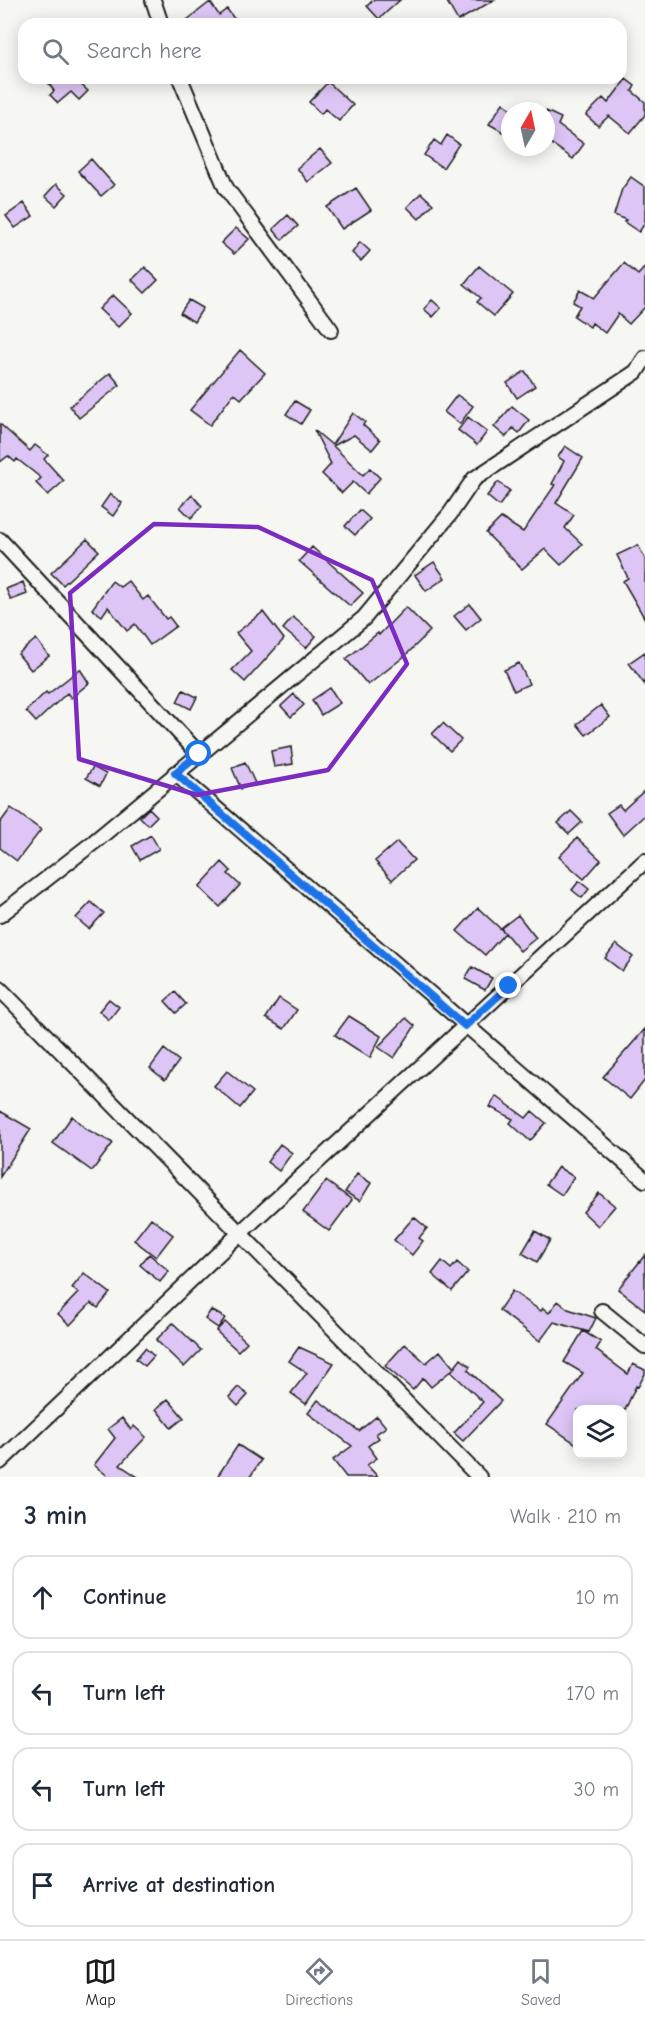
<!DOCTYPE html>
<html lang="en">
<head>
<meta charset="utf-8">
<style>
	:root { --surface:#fff; --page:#f6f6f7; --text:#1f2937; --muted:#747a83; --line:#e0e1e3; --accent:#1c1c1c }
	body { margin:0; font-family:"Comic Neue",sans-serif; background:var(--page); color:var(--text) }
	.controls { position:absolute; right:18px; bottom:18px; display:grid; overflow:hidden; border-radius:12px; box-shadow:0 3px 15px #0003 }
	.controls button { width:54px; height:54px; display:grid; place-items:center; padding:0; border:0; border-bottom:2px solid var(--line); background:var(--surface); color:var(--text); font:30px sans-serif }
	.compass { position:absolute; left:501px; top:102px; width:54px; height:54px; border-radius:50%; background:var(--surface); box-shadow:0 3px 15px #0003; rotate:9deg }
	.stop { position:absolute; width:18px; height:18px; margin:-14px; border:4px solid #1a73e8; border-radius:50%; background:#fff }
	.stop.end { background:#1a73e8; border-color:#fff; box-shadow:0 2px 6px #0008 }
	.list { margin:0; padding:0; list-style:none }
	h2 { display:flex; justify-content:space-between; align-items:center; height:78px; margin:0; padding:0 24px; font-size:26px }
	h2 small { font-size:20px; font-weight:400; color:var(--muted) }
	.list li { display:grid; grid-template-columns:39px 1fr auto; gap:18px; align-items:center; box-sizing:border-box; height:84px; margin:0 12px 12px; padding:0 12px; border:2px solid var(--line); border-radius:18px }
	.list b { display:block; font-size:22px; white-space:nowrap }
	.list em { font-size:20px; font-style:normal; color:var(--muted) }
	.icon { flex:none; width:33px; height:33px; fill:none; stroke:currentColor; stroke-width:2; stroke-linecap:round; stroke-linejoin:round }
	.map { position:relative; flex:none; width:645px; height:1477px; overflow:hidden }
	.search { position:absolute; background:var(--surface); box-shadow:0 3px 15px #0003; left:18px; right:18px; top:18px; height:66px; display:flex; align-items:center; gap:15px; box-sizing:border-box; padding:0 21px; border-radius:18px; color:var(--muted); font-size:22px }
	.sheet { height:462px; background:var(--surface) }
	nav { display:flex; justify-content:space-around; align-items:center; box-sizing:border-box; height:84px; border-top:2px solid var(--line); background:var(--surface); font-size:16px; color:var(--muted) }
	nav a { display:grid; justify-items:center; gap:3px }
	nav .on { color:var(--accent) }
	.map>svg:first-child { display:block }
</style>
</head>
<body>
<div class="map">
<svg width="645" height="1477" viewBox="0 0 645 1477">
	<rect width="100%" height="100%" fill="#f6f6f2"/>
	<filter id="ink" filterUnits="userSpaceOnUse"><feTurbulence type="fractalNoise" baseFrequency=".0167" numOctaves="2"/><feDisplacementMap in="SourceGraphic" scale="12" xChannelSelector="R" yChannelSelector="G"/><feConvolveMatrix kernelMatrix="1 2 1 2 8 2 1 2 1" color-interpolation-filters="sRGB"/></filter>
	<g filter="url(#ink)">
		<path fill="#ddc6f5" stroke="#1c1c1c" stroke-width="1.5" d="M373,0H400L379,19L367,6Z
			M446,0H494L458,21Z
			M210,2L219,15L227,9L238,24H182Z
			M45,78H74L88,91L79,100L71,92L58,103L50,95L54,91Z
			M626,79L635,86L632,91L645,102V115L630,133L609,116L598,126L586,115L603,98L608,103Z
			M328,82L353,105L339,121L325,109L321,114L309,102Z
			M503,103L510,108V122L503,132L489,124Z
			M546,111L561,118L558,125L584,144L573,159L549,142L546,149Z
			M447,135L459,144L443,168L424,155L434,140L441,145Z
			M320,149L332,163L308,182L297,168Z
			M91,159L114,185L101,196L78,171Z
			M631,177L645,187V223L639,232L624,222L626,220L614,215L622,189Z
			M56,184L67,194L56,206L45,196Z
			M356,188L371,210L342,229L327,207Z
			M421,193L433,204L419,219L407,207Z
			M24,203L33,216L15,228L6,216Z
			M288,215L298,226L282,240L273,229Z
			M236,228L249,239L234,254L221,243Z
			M360,242L370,251L361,261L352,253Z
			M624,263L638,275L645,267V307L629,324L618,314L605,333L592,323L590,327L574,316L580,306L573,302L580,290L594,298Z
			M479,266L513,294L494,316L477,302L481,298L464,284Z
			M145,267L158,280L145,293L132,280Z
			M113,295L132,313L118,327L99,309Z
			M189,300L203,308L194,322L180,313Z
			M432,300L441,308L433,317L424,309Z
			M240,350L265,373L241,399L234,393L210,425L190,410Z
			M525,371L535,386L517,398L507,383Z
			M110,373L120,385L79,418L70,406Z
			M457,395L473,406L460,424L444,412Z
			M295,401L310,410L301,424L286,414Z
			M512,406L529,420L519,433L513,428L506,437L494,427Z
			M353,413L365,422L363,425L380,440L372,450L354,435L333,446L363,475L370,468L380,478L366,494L353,482L342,493L322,474L331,464L314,430L332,445Z
			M468,417L487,432L477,445L458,430Z
			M0,424L30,451L35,445L48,455L44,459L64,481L48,495L36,483L41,478L17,459L15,462L8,456L0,462Z
			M565,446L583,458L556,503L574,515L565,528L582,544L561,565L545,549L522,569L486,533L501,518L523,532L555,485L552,484L564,461L558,457Z
			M498,482L510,491L499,506L487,496Z
			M110,494L122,503L113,516L101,507Z
			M192,495L202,506L191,518L180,507Z
			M360,510L370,519L355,535L345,526Z
			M87,539L99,551L63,585L51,573Z
			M638,545L645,559V619L623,581L628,578L617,555Z
			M312,547L363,593L350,606L299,561Z
			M434,562L445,578L426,591L415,575Z
			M112,581L120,587L128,581L143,600L148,596L166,619L169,617L176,626L150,645L135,624L127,631L108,607L102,616L92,609Z
			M23,582L27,594L11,600L6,589Z
			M470,604L481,618L466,630L454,616Z
			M406,607L430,631L406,655L368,685L346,659L378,633L379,635Z
			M263,612L284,639L245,682L232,670L251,651L236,633Z
			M293,617L316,636L306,648L283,629Z
			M36,639L49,656L31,670L18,654Z
			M645,652V685L629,663Z
			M519,663L529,684L514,691L504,670Z
			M80,669L89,683L71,698L67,693L36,722L26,711L46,692L48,694Z
			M330,688L340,703L321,715L312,700Z
			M183,690L197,697L191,709L177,702Z
			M294,694L304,705L291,717L281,706Z
			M601,705L610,717L586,735L577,724Z
			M443,723L461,740L450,751L432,734Z
			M291,747L293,764L274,767L271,751Z
			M245,762L255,783L241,789L232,768Z
			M93,767L106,774L100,786L86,778Z
			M645,790V815L623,835L607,813L619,805L623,810Z
			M11,808L41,830L17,861L0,848V823Z
			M149,808L157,816L148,825L140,817Z
			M571,811L582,822L569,834L558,823Z
			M151,835L159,849L140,860L132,846Z
			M577,838L601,860L584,879L559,857Z
			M397,842L414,860L392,880L375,861Z
			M222,862L231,871L228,874L240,885L220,907L199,887Z
			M579,881L589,889L582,898L572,890Z
			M91,902L104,913L89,929L76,918Z
			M478,908L504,932L501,928L518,915L536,938L520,951L505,933L485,955L457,931Z
			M616,944L633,957L622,971L605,958Z
			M472,967L492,978L485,990L465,979Z
			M175,992L186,1004L176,1013L165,1001Z
			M279,998L297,1010L284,1029L266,1018Z
			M109,999L119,1007L109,1020L99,1011Z
			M349,1016L381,1036L370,1058L335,1035Z
			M406,1018L415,1026L394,1058L378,1047Z
			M645,1029V1080L630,1099L603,1077Z
			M164,1049L179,1061L165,1080L150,1068Z
			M227,1071L253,1092L240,1108L214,1086Z
			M496,1096L526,1118L532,1111L546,1123L530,1141L510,1123L513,1119L490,1107Z
			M0,1111L31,1129L0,1177Z
			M72,1116L86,1129L113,1143L92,1171L53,1143Z
			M280,1144L292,1153L279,1171L267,1162Z
			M558,1167L574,1177L562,1195L546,1184Z
			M357,1174L371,1183L360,1201L345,1192Z
			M326,1181L352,1200L329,1231L303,1212Z
			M599,1193L615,1206L598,1226L583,1212Z
			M414,1217L427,1228L419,1238L423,1241L412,1255L394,1240Z
			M151,1218L173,1235L156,1257L134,1240Z
			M535,1231L550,1240L537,1262L522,1253Z
			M149,1254L169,1271L160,1282L140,1265Z
			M645,1255V1310L618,1289Z
			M442,1261L451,1269L457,1262L468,1272L452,1291L432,1274Z
			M84,1273L110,1293L98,1308L91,1303L70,1325L58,1314L78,1293L72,1288Z
			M512,1291L541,1311L543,1308L549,1313L558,1301L568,1309L596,1318L589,1332L554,1322L540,1341L499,1310Z
			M211,1310L225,1318L218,1328L205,1319Z
			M225,1322L247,1342L238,1351L216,1331Z
			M173,1323L201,1350L184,1367L156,1340Z
			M583,1331L601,1342L596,1350L628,1374L633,1364L645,1370V1374L638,1387L636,1386L625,1410H578V1445L547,1424L583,1373L564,1362Z
			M405,1344L426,1363L440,1351L454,1368L461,1359L470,1366L468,1370L501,1401L463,1441L454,1433L483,1402L451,1372L453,1369L431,1387L423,1378L413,1390L385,1366Z
			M299,1347L334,1363L306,1404L291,1393L307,1373L289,1361Z
			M145,1348L154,1356L145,1366L136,1359Z
			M238,1387L248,1395L238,1406L229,1397Z
			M168,1399L184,1418L171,1428L156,1409Z
			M318,1400L359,1431L377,1416L386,1427L376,1434L379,1438L368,1446L377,1458L367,1465L378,1477H346L333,1460L352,1446L308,1413Z
			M122,1418L131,1430L134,1426L146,1437L120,1465L138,1477H109L94,1465L115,1438L108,1429Z
			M238,1445L261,1460L250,1477H217Z"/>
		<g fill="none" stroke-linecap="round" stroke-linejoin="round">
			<g stroke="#1c1c1c" stroke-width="18">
				<path id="minor" d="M153,0L161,24
					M180,78L226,188L331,330
					M0,540L199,754
					M175,773L645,1180
					M0,915L94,842L364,618L450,514L474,479L636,372L645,358
					M0,989L479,1477
					M602,1311L645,1346
					M0,1462L240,1233L645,861"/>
			</g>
			<use href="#minor" stroke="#f6f6f2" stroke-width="14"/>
		</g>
	</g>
	<g fill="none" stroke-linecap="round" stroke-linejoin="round" filter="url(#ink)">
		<path stroke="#1a73e8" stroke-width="8" d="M199,754L175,773L465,1026L509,986"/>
	</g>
	<path fill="none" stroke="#7b2cbf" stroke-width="4.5" stroke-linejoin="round" d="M154,524L258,527L372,580L407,664L328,770L197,795L79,759L70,593Z"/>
</svg>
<div class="controls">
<button><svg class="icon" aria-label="layers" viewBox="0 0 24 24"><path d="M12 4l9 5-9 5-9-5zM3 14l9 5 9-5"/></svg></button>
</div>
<svg class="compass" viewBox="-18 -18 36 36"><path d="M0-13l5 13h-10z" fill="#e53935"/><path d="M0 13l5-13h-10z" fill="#747a83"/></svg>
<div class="stop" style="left:199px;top:754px"></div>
<div class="stop end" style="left:509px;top:986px"></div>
<div class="search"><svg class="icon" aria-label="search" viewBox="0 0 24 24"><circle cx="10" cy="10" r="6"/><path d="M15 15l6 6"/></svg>Search here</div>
</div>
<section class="sheet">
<h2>3 min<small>Walk · 210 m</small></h2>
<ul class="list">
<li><svg class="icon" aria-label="ahead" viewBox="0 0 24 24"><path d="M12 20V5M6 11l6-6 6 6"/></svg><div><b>Continue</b></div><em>10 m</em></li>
<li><svg class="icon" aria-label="left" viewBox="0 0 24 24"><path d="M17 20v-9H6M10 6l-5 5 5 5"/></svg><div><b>Turn left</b></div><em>170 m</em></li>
<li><svg class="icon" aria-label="left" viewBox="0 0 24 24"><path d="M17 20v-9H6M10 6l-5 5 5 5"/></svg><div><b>Turn left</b></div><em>30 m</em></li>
<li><svg class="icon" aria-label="arrive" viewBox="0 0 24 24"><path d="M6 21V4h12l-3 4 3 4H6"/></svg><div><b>Arrive at destination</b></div></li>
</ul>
</section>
<nav>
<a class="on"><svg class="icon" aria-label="map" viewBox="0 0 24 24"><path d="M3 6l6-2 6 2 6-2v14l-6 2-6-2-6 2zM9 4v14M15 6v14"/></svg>Map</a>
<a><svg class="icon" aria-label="directions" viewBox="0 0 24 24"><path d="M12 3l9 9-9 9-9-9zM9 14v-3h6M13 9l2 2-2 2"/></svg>Directions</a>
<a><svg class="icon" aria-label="saved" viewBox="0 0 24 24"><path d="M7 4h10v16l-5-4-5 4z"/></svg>Saved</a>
</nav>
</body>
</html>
